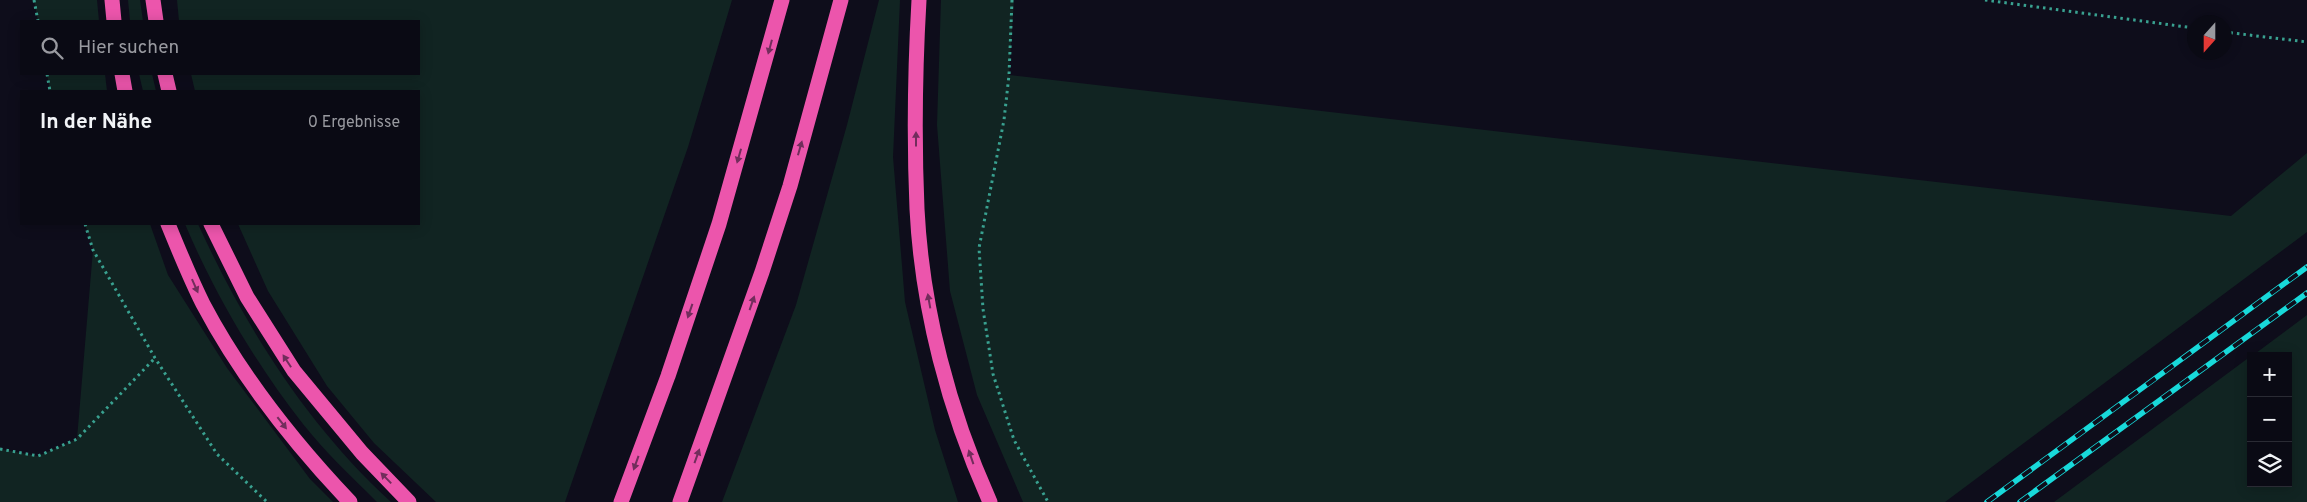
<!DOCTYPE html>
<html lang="de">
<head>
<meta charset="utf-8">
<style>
	:root { --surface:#0a0a14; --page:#13131d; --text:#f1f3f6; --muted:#999aa0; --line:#2a2b34 }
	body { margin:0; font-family:Overpass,sans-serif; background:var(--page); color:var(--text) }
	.controls { position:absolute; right:15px; bottom:15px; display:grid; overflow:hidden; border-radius:0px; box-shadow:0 2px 12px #0003 }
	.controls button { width:45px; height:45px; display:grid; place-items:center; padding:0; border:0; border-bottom:1px solid var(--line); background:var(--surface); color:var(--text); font:25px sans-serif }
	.compass { position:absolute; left:2187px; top:15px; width:45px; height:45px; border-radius:50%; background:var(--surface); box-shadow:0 2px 12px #0003; rotate:201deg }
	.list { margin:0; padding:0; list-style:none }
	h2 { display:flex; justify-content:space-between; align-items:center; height:65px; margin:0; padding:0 20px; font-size:21px }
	h2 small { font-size:16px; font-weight:400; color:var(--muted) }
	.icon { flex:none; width:28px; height:28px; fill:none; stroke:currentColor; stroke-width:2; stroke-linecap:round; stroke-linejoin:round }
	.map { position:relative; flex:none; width:2307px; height:502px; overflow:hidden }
	.search { position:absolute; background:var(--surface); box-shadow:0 2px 12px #0003; left:20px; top:20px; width:400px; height:55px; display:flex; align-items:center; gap:12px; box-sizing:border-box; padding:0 18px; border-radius:0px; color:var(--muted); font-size:19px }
	.panel { position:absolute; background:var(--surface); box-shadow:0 2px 12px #0003; left:20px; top:90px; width:400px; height:135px; border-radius:0px }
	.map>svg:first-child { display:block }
</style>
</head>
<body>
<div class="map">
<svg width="2307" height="502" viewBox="0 0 2307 502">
	<rect width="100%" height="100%" fill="#0e0d1b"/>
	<path fill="#112422" d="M34,0H97L99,21H38Z
		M128,0H140L143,21H130Z
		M177,0H732L688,147L565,502H436L374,443L327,386L268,291L238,224H419V91H195L191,74H419V21H179Z
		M879,0H900L893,157L905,302L935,430L958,502H722L796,305L847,125Z
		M941,0H1014L1009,75L2231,216L2307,153V232L1945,502H1023L977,395L950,291L937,125Z
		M47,74H105L107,91H50Z
		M139,74H152L156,91H143Z
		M85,224H150L168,275L227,368L310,479L333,502H0V449L38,456L77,439L93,250Z
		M185,224H198C245,327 307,425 391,502H377C352,477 325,452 303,424C256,364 215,295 185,224Z
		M2307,315V502H2054L2251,356V483H2288V356H2252Z"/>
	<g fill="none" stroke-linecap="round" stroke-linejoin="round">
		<path stroke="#39a190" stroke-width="3" stroke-dasharray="2.5 4" stroke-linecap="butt" d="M34,0L38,21
			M1012,0L1009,75L1004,120L979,248L983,309L993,374L1014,440L1048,502
			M1985,0L2194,28
			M2224,32L2307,42
			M47,74L50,91
			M85,224L93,250L155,358L217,454L267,502
			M0,449L38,456L77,439L155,358"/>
		<path stroke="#ec55ac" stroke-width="15" d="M112,0L114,21
			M153,0L156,21
			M919,0C915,69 914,139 917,209C922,309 949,411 990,502
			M122,74L125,91
			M165,74L169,91
			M168,224C179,251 190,278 203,304C241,376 294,443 350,502
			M211,224L247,297L294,371L362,453L409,502
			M621,502L668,376L719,224L782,0
			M680,502L762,272L790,186L841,0"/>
		<g stroke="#18d9da" stroke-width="5.5">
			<path id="rail" d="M1987,502L2307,267
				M2020,502L2307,293"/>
		</g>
		<use href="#rail" stroke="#0e0d1b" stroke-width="4" stroke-dasharray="11" stroke-linecap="butt"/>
	</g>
	<defs><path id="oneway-solid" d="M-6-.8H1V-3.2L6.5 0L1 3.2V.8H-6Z" transform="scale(1.25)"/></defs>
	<g fill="#722d5c">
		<use href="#oneway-solid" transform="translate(770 47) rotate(105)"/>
		<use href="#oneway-solid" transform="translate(916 139) rotate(-90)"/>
		<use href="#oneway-solid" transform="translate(800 148) rotate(-74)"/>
		<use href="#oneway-solid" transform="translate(739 156) rotate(106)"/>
		<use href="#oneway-solid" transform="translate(195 286) rotate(66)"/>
		<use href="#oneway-solid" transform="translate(929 301) rotate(-100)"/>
		<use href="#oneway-solid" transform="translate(752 303) rotate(-71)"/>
		<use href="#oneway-solid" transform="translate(690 311) rotate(109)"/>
		<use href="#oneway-solid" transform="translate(287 361) rotate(-123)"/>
		<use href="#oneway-solid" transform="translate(282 423) rotate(52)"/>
		<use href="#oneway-solid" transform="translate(697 456) rotate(-70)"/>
		<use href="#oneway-solid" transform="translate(971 457) rotate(-109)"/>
		<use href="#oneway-solid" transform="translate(636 463) rotate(110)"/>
		<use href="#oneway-solid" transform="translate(386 478) rotate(-134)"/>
	</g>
</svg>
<div class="controls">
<button>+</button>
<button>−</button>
<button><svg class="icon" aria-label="layers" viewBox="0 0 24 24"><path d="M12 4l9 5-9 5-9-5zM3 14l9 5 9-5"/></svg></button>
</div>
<svg class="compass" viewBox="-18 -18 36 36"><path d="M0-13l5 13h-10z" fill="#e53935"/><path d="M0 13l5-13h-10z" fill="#999aa0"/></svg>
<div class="search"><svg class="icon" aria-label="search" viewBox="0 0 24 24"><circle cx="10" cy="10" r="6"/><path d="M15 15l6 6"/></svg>Hier suchen</div>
<section class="panel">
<h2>In der Nähe<small>0 Ergebnisse</small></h2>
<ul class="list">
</ul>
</section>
</div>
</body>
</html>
